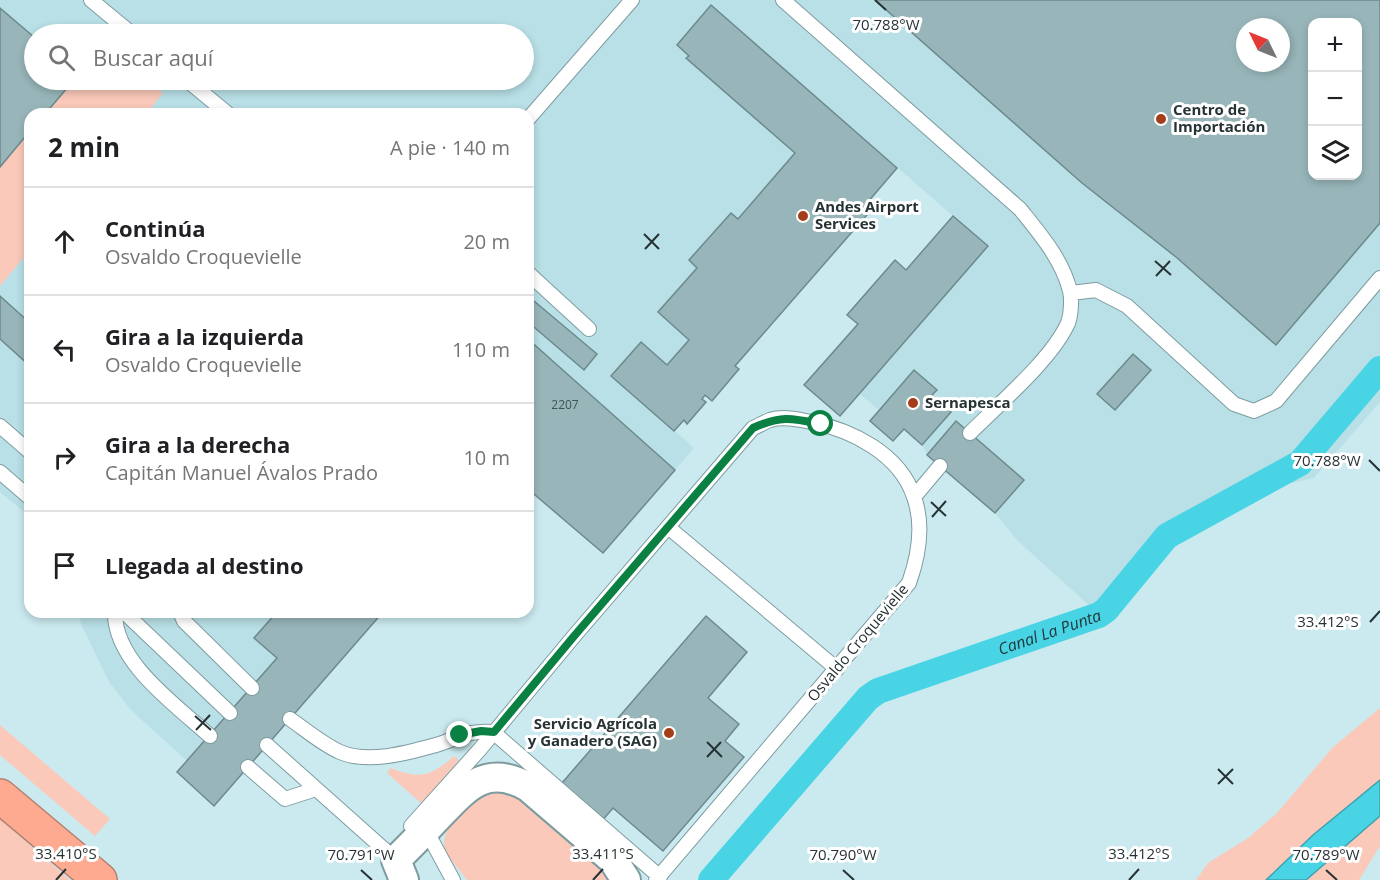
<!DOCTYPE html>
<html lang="es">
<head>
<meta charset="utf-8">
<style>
	:root { --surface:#fff; --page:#f6f6f6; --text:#202124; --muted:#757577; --line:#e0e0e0 }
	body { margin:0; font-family:"Open Sans",sans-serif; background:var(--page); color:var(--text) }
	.controls { position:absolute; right:18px; top:18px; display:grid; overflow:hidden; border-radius:12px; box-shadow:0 3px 9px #0003 }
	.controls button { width:54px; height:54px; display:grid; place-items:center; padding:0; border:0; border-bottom:2px solid var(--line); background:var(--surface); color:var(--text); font:30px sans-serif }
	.compass { position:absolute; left:1236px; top:18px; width:54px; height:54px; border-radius:50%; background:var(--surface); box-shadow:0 3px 9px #0003; rotate:313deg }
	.stop { position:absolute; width:18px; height:18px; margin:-14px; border:4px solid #0b8043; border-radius:50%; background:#fff }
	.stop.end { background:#0b8043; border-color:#fff; box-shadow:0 2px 6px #0008 }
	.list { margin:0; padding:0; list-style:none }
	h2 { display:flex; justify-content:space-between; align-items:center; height:78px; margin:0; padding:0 24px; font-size:26px }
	h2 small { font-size:20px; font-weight:400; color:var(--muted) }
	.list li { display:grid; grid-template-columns:39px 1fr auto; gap:18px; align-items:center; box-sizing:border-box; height:108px; padding:0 24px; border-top:2px solid var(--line) }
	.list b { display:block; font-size:22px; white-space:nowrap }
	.list p { margin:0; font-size:20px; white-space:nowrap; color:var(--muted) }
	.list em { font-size:20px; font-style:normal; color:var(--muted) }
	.icon { flex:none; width:33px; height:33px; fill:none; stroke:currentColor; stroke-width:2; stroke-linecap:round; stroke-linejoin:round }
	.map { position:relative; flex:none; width:1380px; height:880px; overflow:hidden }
	.search { position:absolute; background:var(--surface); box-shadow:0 3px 9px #0003; left:24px; top:24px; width:510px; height:66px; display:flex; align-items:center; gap:15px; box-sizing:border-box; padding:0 21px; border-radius:33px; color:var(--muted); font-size:22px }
	.panel { position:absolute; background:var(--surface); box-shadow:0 3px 9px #0003; left:24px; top:108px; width:510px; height:510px; border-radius:18px }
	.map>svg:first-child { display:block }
</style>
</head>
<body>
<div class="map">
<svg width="1380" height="880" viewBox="0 0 1380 880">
	<rect width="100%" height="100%" fill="#cbeaef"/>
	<path fill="#b8e0e6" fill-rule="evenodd" d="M0,0H1380V402L1314,478L1275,487L1259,476L1159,530L1091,607L1017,540L995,513L927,455L922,445L905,429L893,441L870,421L879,410L860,394L840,416L804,385L857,324L847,315L906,270L953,216L898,168L867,203L873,208L736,365L739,369L712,401L705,395L702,399L706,402L687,424L684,421L675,431L694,448L603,553L528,489V114H30V517L0,492ZM1312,22H1358V176H1312ZM1245,27H1281V63H1245ZM34,34H524V80H34Z
		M78,612H382L214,806L177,772L187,761L131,710L109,682L81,624Z"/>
	<path fill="#fac9ba" d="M74,80H147L163,93L146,114H45Z
		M30,131V250L0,286V167Z
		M1380,708V846L1359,880H1196L1208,863L1248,838L1277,813L1333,747Z
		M0,725L110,819L95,836L0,755Z
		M454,756L459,760L422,804L387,773L391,768C419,780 432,776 454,756Z
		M498,791L508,792L519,797L602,867L612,880H467C461,871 448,858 445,849C438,825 477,795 498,791Z
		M0,819L70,880H0Z"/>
	<path fill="#49d4e5" stroke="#3ea3b0" stroke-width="1.5" d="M1380,780V816L1306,880H1266L1313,835Z"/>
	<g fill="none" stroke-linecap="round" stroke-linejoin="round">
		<path stroke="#49d4e5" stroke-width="26" id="s1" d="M711,880L868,698L878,691L1099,615L1106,610L1167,536L1300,463L1380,369"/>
	</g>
	<path fill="#98b6ba" stroke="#6c898d" stroke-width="1.5" fill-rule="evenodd" d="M875,0H1380V223L1276,345L1176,257L1082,183ZM1312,22H1358V176H1312ZM1245,27H1281V63H1245Z
		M711,5L897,168L867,203L873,208L735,366L739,369L712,401L705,395L702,399L706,402L687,424L684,420L674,431L611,376L641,342L667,365L689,340L658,312L697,268L689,260L731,213L738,219L795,153L686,58L689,56L677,45Z
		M0,8L34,37V80H74L45,114H30V131L0,167Z
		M953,216L988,246L840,416L804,385L858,324L847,315L895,260L906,270Z
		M0,296L30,323V366L0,339Z
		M528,296L597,354L584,370L528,322Z
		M528,339L675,470L603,553L528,489Z
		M1133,354L1151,370L1115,410L1097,394Z
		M914,370L937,390L932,395L951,412L922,445L904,429L893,441L870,421Z
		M956,421L1024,480L995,513L927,455Z
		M277,612H307L313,617L317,612H383L214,806L177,772L277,658L254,638Z
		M706,616L747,652L708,698L739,724L725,741L744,757L663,851L613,808L601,822L590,813L593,810L562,783Z"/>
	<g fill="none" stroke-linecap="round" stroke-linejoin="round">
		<g stroke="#7e9ca0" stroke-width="16">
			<path id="lane" d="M91,0L132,34
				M783,0L1020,209C1040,234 1062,259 1070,291C1072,299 1071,315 1068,323C1052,359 999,404 970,433
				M187,80L228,114
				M528,119L632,0
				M528,273L589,329
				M1071,293L1096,290L1127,306L1234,404L1254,411L1276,401L1380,278
				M0,426L30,452
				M0,472L30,498
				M914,497L940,466
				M668,527L837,669
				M115,612C114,662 176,705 210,736
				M124,612L230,713
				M180,612L184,621L252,688
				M290,719C306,730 322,744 340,752C368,764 407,753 436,745C459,738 467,730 493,732
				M493,732L660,877
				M267,745L396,860V859
				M248,767L285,799L316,789
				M411,826L481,748L575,635L753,428C759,426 764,422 770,420C783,416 798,419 811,422C852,430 900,454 914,497C924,525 919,555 909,583L656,880
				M426,830L453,880"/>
		</g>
		<g stroke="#7e9ca0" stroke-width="32">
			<path id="street" d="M404,880L396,860C410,846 424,832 438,817C466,788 486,763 528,787L613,860L626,880"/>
		</g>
		<g stroke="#b28070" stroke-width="36">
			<path id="highway" d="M0,796L100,880"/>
		</g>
		<use href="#lane" stroke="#fff" stroke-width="14"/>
		<use href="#street" stroke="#fff" stroke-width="28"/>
		<use href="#highway" stroke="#fdaa90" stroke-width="33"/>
	</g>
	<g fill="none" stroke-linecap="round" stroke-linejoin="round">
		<path stroke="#0b8043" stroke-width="8" d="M460,735L481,731L494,732L575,635L753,428C781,415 792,418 821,424"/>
	</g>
	<path fill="none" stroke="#263234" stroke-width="2" d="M875,0L886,10M644,234L659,249M645,249L659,234M1155,261L1171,275M1156,276L1170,261M1369,460L1380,471M931,502L946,516M932,517L946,501M1370,622L1380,611M195,716L211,730M196,730L210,715M707,742L722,757M707,757L721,742M1218,769L1233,784M1218,784L1233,769M361,870L372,880M843,870L854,880M1326,870L1337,880M56,880L66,869M593,880L603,869M1129,880L1139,869"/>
	<g fill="#a43d1a" stroke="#fff" stroke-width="2">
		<circle cx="1161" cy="119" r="6"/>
		<circle cx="803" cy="216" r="6"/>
		<circle cx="913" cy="403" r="6"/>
		<circle cx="669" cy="733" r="6"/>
	</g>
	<g text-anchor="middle" stroke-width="6" stroke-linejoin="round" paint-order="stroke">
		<g font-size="12" fill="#425356">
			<text x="565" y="409">2207</text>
		</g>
		<g font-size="15" font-weight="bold" fill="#263234" stroke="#fff" text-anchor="start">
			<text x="1173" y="115">Centro de<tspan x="1173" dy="17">Importación</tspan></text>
			<text x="815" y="212">Andes Airport<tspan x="815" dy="17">Services</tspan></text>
			<text x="925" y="408">Sernapesca</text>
			<text x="657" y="729" text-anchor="end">Servicio Agrícola<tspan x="657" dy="17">y Ganadero (SAG)</tspan></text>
		</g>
		<g font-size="15" fill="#263234" stroke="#fff">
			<text transform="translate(858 643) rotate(-50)" y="5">Osvaldo Croquevielle</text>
		</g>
		<g font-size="16" font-style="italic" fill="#21383c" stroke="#fff">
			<text dy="6" stroke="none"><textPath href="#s1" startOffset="434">Canal La Punta</textPath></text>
		</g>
	</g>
	<g font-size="15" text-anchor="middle" fill="#263234" stroke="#fff" stroke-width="6" stroke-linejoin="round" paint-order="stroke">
		<text x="886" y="30">70.788°W</text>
		<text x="1327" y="466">70.788°W</text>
		<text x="1328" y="627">33.412°S</text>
		<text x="66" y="859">33.410°S</text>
		<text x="603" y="859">33.411°S</text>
		<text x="1139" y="859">33.412°S</text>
		<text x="361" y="860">70.791°W</text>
		<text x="843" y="860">70.790°W</text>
		<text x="1326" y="860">70.789°W</text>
	</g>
</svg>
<div class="controls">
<button>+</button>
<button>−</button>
<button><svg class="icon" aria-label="layers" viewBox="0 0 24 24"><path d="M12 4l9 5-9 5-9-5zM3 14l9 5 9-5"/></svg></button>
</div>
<svg class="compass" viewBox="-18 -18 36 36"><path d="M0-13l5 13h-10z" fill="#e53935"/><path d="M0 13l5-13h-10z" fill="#757577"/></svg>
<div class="stop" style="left:821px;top:424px"></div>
<div class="stop end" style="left:460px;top:735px"></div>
<div class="search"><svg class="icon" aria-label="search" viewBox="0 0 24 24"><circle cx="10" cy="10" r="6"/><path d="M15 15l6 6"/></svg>Buscar aquí</div>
<section class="panel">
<h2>2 min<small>A pie · 140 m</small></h2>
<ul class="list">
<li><svg class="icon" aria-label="ahead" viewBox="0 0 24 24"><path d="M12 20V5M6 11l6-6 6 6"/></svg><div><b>Continúa</b><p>Osvaldo Croquevielle</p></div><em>20 m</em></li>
<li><svg class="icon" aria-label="left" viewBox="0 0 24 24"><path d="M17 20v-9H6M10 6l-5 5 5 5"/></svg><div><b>Gira a la izquierda</b><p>Osvaldo Croquevielle</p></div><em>110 m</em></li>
<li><svg class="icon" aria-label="right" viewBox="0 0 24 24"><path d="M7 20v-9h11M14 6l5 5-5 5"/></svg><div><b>Gira a la derecha</b><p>Capitán Manuel Ávalos Prado</p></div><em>10 m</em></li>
<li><svg class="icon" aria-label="arrive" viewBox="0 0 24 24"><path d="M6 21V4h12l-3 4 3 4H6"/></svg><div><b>Llegada al destino</b></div></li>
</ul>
</section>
</div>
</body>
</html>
